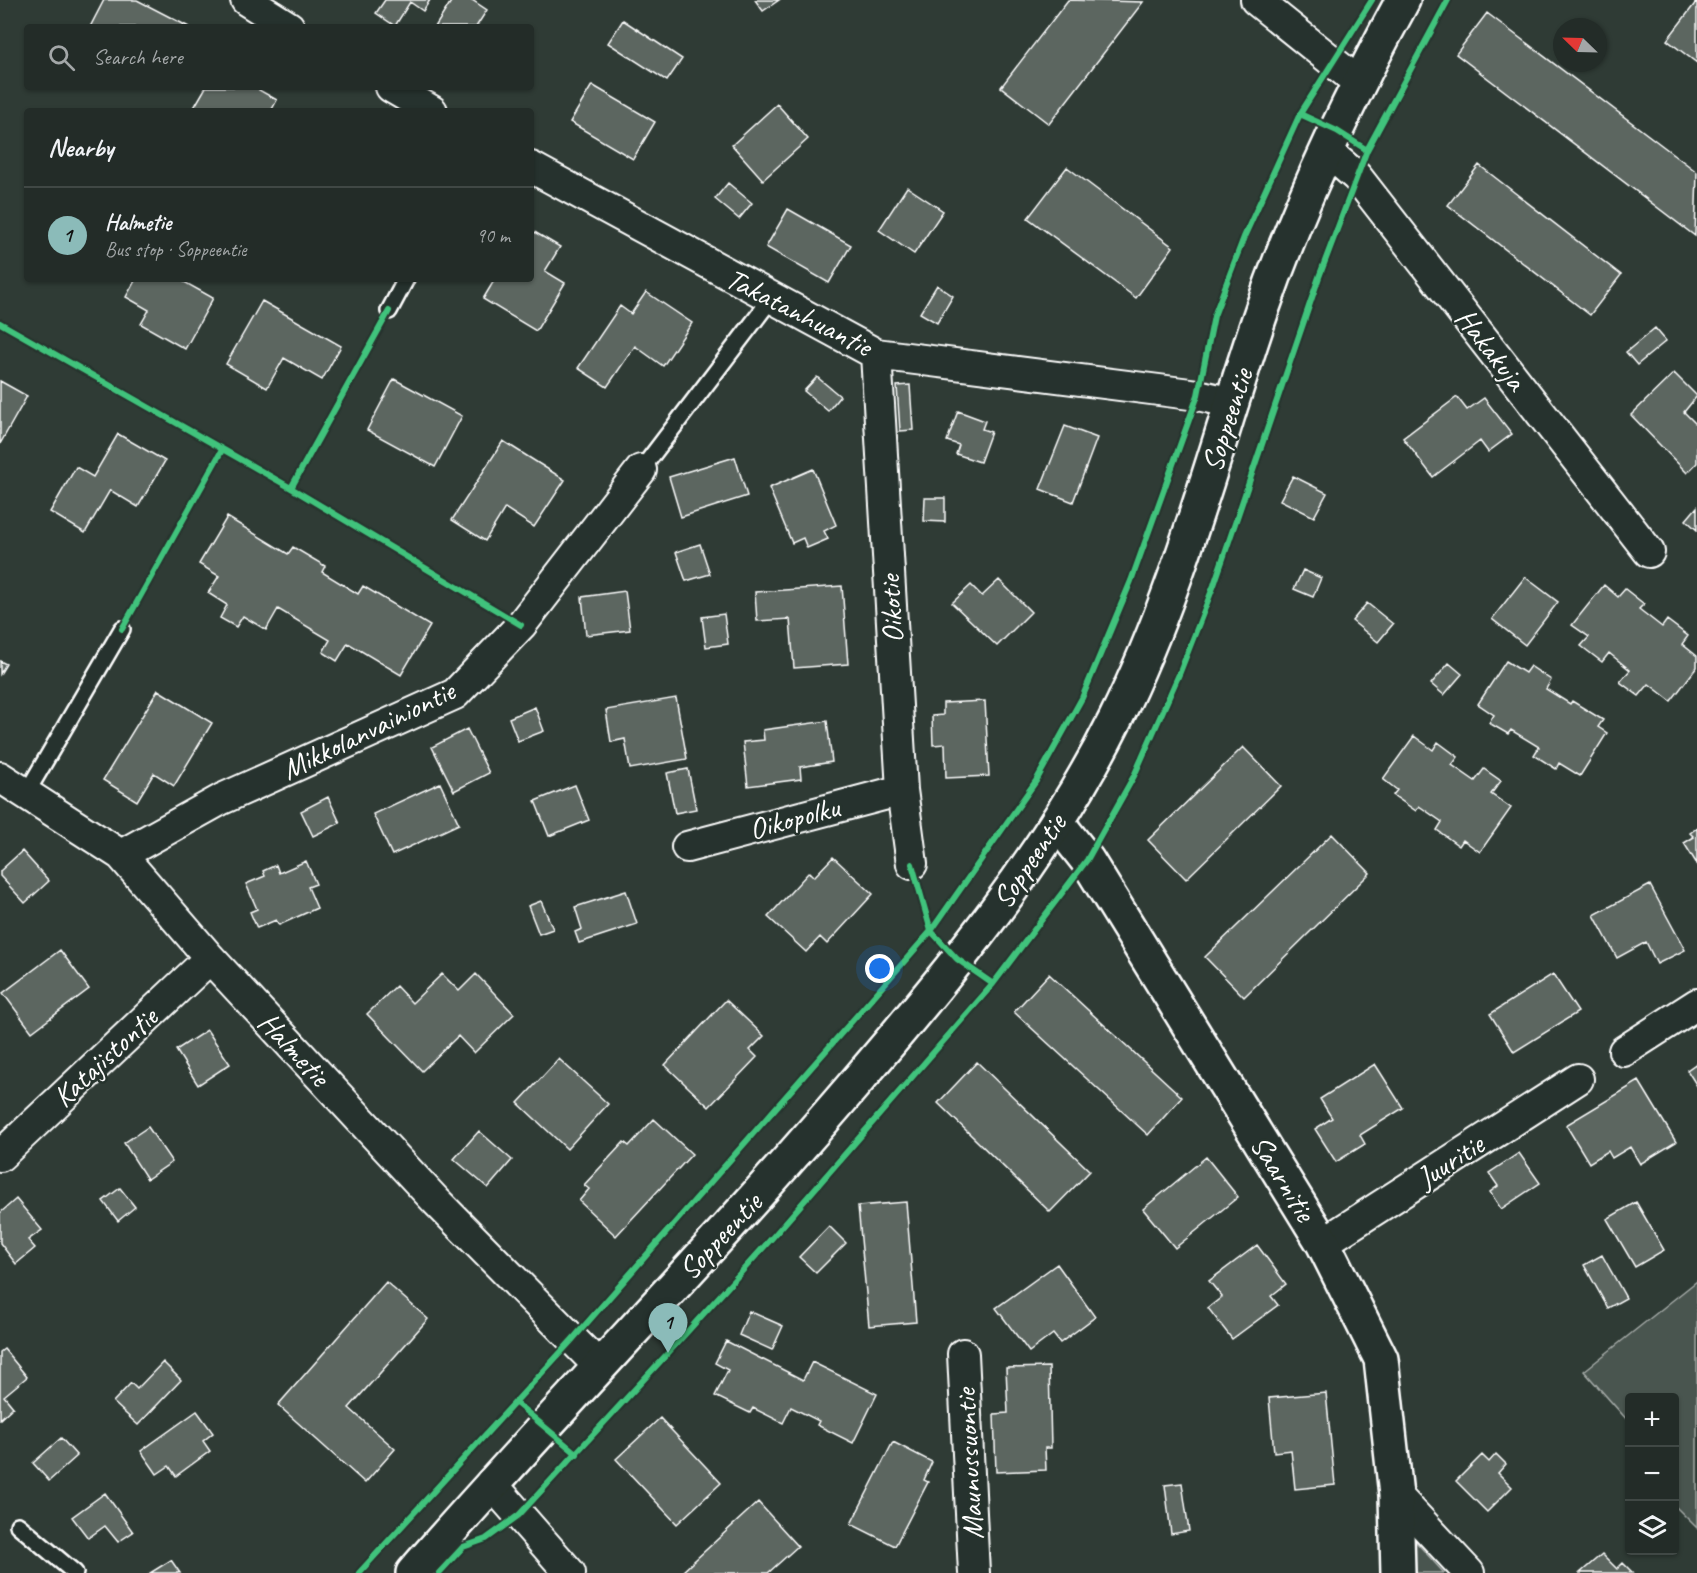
<!DOCTYPE html>
<html lang="en">
<head>
<meta charset="utf-8">
<style>
	:root { --surface:#232c28; --page:#2b3430; --text:#f1f3f6; --muted:#a3a7a8; --line:#404845; --accent:#8bbbb9 }
	body { margin:0; font-family:Caveat,sans-serif; background:var(--page); color:var(--text) }
	.controls { position:absolute; right:18px; bottom:18px; display:grid; overflow:hidden; border-radius:6px; box-shadow:0 2px 4px #0004 }
	.controls button { width:54px; height:54px; display:grid; place-items:center; padding:0; border:0; border-bottom:2px solid var(--line); background:var(--surface); color:var(--text); font:30px sans-serif }
	.compass { position:absolute; left:1553px; top:18px; width:54px; height:54px; border-radius:50%; background:var(--surface); box-shadow:0 2px 4px #0004; rotate:293deg }
	.you { position:absolute; left:880px; top:969px; width:21px; height:21px; margin:-15px; border:4px solid #fff; border-radius:50%; background:#1a73e8; box-shadow:0 0 0 9px #1a73e833 }
	.badge { display:grid; place-items:center; width:39px; height:39px; border-radius:50%; background:var(--accent); color:#111; font-size:20px; font-weight:700 }
	.pin { position:absolute; translate:-50% -50px; filter:drop-shadow(0 2px 3px #0008) }
	.pin::after { content:''; position:absolute; top:32px; width:21px; height:18px; background:inherit; clip-path:polygon(0 0,100% 0,50% 100%) }
	.list { margin:0; padding:0; list-style:none }
	h2 { display:flex; justify-content:space-between; align-items:center; height:78px; margin:0; padding:0 24px; font-size:26px }
	h2 small { font-size:20px; font-weight:400; color:var(--muted) }
	.list li { display:grid; grid-template-columns:39px 1fr auto; gap:18px; align-items:center; box-sizing:border-box; height:96px; padding:0 24px; border-top:2px solid var(--line) }
	.list b { display:block; font-size:22px; white-space:nowrap }
	.list p { margin:0; font-size:20px; white-space:nowrap; color:var(--muted) }
	.list em { font-size:20px; font-style:normal; color:var(--muted) }
	.icon { flex:none; width:33px; height:33px; fill:none; stroke:currentColor; stroke-width:2; stroke-linecap:round; stroke-linejoin:round }
	.map { position:relative; flex:none; width:1697px; height:1573px; overflow:hidden }
	.search { position:absolute; background:var(--surface); box-shadow:0 2px 4px #0004; left:24px; top:24px; width:510px; height:66px; display:flex; align-items:center; gap:15px; box-sizing:border-box; padding:0 21px; border-radius:6px; color:var(--muted); font-size:22px }
	.panel { position:absolute; background:var(--surface); box-shadow:0 2px 4px #0004; left:24px; top:108px; width:510px; height:174px; border-radius:6px }
	.map>svg:first-child { display:block }
</style>
</head>
<body>
<div class="map">
<svg width="1697" height="1573" viewBox="0 0 1697 1573">
	<rect width="100%" height="100%" fill="#2f3b35"/>
	<filter id="ink" filterUnits="userSpaceOnUse"><feTurbulence type="fractalNoise" baseFrequency=".0167" numOctaves="2"/><feDisplacementMap in="SourceGraphic" scale="12" xChannelSelector="R" yChannelSelector="G"/><feConvolveMatrix kernelMatrix="1 2 1 2 8 2 1 2 1" color-interpolation-filters="sRGB"/></filter>
	<g filter="url(#ink)">
		<path fill="#4a544f" stroke="#a4aaa7" stroke-width="1.5" d="M1697,1281V1528L1675,1506L1679,1473L1675,1468L1674,1398H1630L1629,1422L1584,1371Z
			M1397,1521L1444,1573H1413Z"/>
		<path fill="#5b6661" stroke="#fff" stroke-width="1.5" d="M104,0H137L189,27H90Z
			M385,0H430L423,11L410,2L395,26L376,13Z
			M452,0H472L487,10L476,27H435Z
			M755,0H779L763,11Z
			M1068,0L1143,2L1049,124L1001,87Z
			M1697,1V63L1667,40Z
			M1487,13L1697,172L1695,236L1456,54Z
			M623,20L682,59L667,81L608,43Z
			M592,85L655,122L633,159L570,122Z
			M206,87H261L259,90L277,100L271,111H192Z
			M777,104L808,139L763,180L732,145Z
			M1479,165L1621,275L1590,315L1448,205Z
			M1067,167L1173,247L1136,298L1028,218Z
			M728,183L752,203L739,219L715,199Z
			M907,187L943,211L914,254L879,230Z
			M788,209L851,245L829,283L766,247Z
			M531,230L560,247L545,271L565,283L536,331L483,299L495,279H531Z
			M136,279H179L213,298L185,349L141,324L149,310L126,297Z
			M937,285L953,296L937,323L920,313Z
			M646,292L692,323L663,366L635,346L607,387L578,368L620,306L631,314Z
			M262,301L341,346L322,380L284,358L267,388L226,364Z
			M1655,328L1666,341L1637,365L1626,352Z
			M1674,373L1697,396L1684,412L1697,425V463L1687,473L1631,415Z
			M817,377L840,396L828,411L804,391Z
			M394,379L462,416L435,467L367,430Z
			M0,381L27,396L0,444Z
			M910,385L913,430L900,431L897,386Z
			M1457,397L1467,410L1484,398L1512,434L1488,452L1480,441L1433,477L1403,438Z
			M958,411L985,421L982,429L991,432L980,462L956,454L959,445L947,441Z
			M1065,426L1097,438L1073,502L1040,489Z
			M118,434L165,461L138,507L110,490L85,533L50,512L76,467L93,477Z
			M503,441L565,480L534,527L505,508L485,541L452,520Z
			M735,457L747,496L681,517L669,477Z
			M813,469L836,525L824,531L828,539L807,548L803,538L792,543L769,488Z
			M1293,476L1327,493L1314,517L1280,500Z
			M925,498H945V522L924,521Z
			M1697,507V530L1686,520Z
			M227,517L288,554L293,547L325,566L322,572L358,594L363,586L430,626L401,675L348,643L337,661L323,652L330,640L278,609L266,630L243,616L236,627L220,618L227,605L208,593L219,576L199,564Z
			M700,544L710,574L686,581L676,552Z
			M1303,570L1321,578L1313,597L1294,589Z
			M1525,577L1558,602L1525,645L1492,619Z
			M999,580L1031,612L997,646L952,603L971,585L982,596Z
			M1604,585L1618,597L1625,589L1644,604L1639,609L1662,627L1667,620L1688,636L1682,644L1697,656V667L1671,701L1649,684L1639,696L1620,682L1630,670L1609,653L1602,662L1581,646L1589,637L1572,625Z
			M842,586L848,664L794,668L790,619L757,621L755,592Z
			M625,591L630,630L586,635L582,597Z
			M1367,603L1393,624L1378,642L1352,621Z
			M724,614L728,644L706,647L702,617Z
			M0,661L6,664L0,674Z
			M1506,661L1525,673L1530,666L1551,680L1546,689L1570,704L1572,701L1603,720L1598,727L1607,733L1580,776L1559,763L1556,769L1534,755L1539,747L1511,730L1508,734L1489,723L1494,715L1478,704Z
			M1449,663L1462,674L1444,695L1431,684Z
			M158,690L212,723L174,786L154,773L137,801L103,780Z
			M676,698L687,759L630,769L625,739L611,742L606,710Z
			M985,701L989,776L946,778L945,744L933,745L932,716L943,715V703Z
			M535,707L544,731L518,741L509,718Z
			M827,721L832,762L800,767L801,779L748,786L743,742L764,740L763,730Z
			M467,729L489,773L454,791L432,747Z
			M1414,736L1433,750L1438,742L1458,757L1452,765L1475,781L1484,769L1501,781L1491,794L1511,808L1480,852L1463,840L1459,846L1437,830L1442,822L1419,806L1416,811L1393,795L1397,790L1383,779Z
			M1243,747L1281,786L1186,879L1148,840Z
			M688,769L696,809L675,813L667,773Z
			M440,783L459,824L392,855L373,814Z
			M575,785L589,820L549,836L535,801Z
			M328,797L340,823L313,836L301,811Z
			M1697,828V864L1684,843L1694,837L1690,833Z
			M1332,834L1370,873L1244,997L1205,957Z
			M22,851L49,881L25,903L0,876V871Z
			M833,857L873,894L827,944L820,937L806,952L768,917L809,872L814,877Z
			M306,861L316,884L308,887L317,908L279,925L276,920L257,928L250,912L257,909L246,884L265,876L263,871L276,865L279,873Z
			M1650,885L1685,950L1657,964L1646,942L1617,958L1594,915Z
			M626,891L637,924L579,943L575,932L582,929L575,907Z
			M541,901L553,929L539,934L528,906Z
			M60,950L89,989L32,1032L3,993Z
			M442,974L459,991L476,974L514,1014L474,1053L458,1036L422,1071L367,1014L396,986L412,1003Z
			M1049,974L1182,1097L1148,1135L1014,1012Z
			M1553,974L1578,1012L1514,1052L1490,1014Z
			M726,1000L764,1036L750,1050L757,1057L709,1107L665,1065Z
			M207,1030L230,1064L198,1085L176,1050Z
			M559,1059L608,1104L567,1149L518,1103Z
			M977,1062L1090,1171L1050,1212L938,1103Z
			M1697,1063V1086L1687,1070Z
			M1375,1064L1403,1108L1360,1135L1365,1144L1336,1162L1315,1129L1332,1118L1320,1099Z
			M1639,1081L1676,1142L1640,1164L1630,1147L1612,1158L1608,1151L1589,1163L1566,1125Z
			M654,1119L692,1154L616,1236L579,1201L589,1189L584,1185L624,1142L629,1146Z
			M148,1127L172,1162L147,1179L124,1143Z
			M479,1131L512,1160L488,1188L454,1159Z
			M1519,1153L1540,1183L1501,1209L1490,1192L1498,1186L1489,1173Z
			M1206,1157L1238,1197L1175,1248L1143,1209Z
			M120,1188L135,1207L118,1221L103,1201Z
			M16,1199L42,1230L28,1240L35,1248L16,1264L0,1243V1213Z
			M906,1202L916,1322L869,1326L858,1206Z
			M1636,1202L1664,1250L1635,1267L1607,1219Z
			M829,1226L846,1243L816,1273L799,1257Z
			M1257,1245L1286,1284L1271,1296L1278,1305L1232,1339L1208,1308L1222,1297L1209,1281Z
			M1602,1255L1626,1298L1608,1308L1584,1265Z
			M1057,1264L1095,1317L1060,1343L1053,1334L1029,1352L996,1308Z
			M386,1282L428,1319L349,1408L395,1449L365,1483L278,1405Z
			M749,1311L783,1326L772,1350L739,1335Z
			M726,1341L803,1380L812,1362L877,1394L853,1443L817,1425L819,1421L791,1407L783,1423L753,1408L750,1413L715,1396L728,1370L715,1363Z
			M4,1349L27,1377L4,1396L13,1407L0,1419V1352Z
			M163,1362L181,1380L138,1425L113,1402L131,1383L137,1389Z
			M1049,1367L1051,1448H1045L1046,1470L996,1472L994,1414L1008,1413L1006,1368Z
			M1326,1393L1335,1485L1295,1489L1291,1450L1274,1452L1269,1398Z
			M197,1411L213,1433L203,1441L210,1451L176,1476L169,1466L157,1474L141,1451Z
			M660,1418L721,1483L677,1524L616,1459Z
			M61,1438L77,1456L49,1481L33,1463Z
			M893,1442L932,1462L924,1480L928,1482L895,1546L851,1524Z
			M1496,1454L1506,1464L1498,1473L1512,1487L1487,1512L1456,1481L1482,1455L1489,1462Z
			M1182,1483L1189,1531L1171,1534L1165,1485Z
			M105,1493L133,1532L118,1542L105,1526L88,1538L72,1517Z
			M758,1502L798,1546L768,1573H681Z
			M1602,1554L1617,1569L1623,1563L1633,1573H1580Z
			M171,1560L180,1573H150Z"/>
		<g fill="none" stroke-linecap="round" stroke-linejoin="round">
			<g stroke="#fff" stroke-width="20">
				<path id="service" d="M389,311L406,279
					M641,470L771,299
					M27,792L122,629
					M18,1525L75,1573"/>
			</g>
			<g stroke="#fff" stroke-width="34">
				<path id="minor" d="M246,0L289,27
					M1256,0L1358,82
					M391,87L432,111
					M1328,152L1357,177L1649,552
					M531,167L876,354L1198,395L1233,403
					M876,354L902,790L912,864
					M0,777L121,855L210,958L436,1201L599,1366
					M687,847L902,790
					M121,855L222,799L455,694L521,625L641,470
					M1624,1051L1697,1004
					M0,1156L210,958
					M1323,1243L1578,1079
					M963,1354L974,1573
					M491,1483L570,1573
					M1396,1495L1469,1573"/>
			</g>
			<g stroke="#fff" stroke-width="38">
				<path id="tertiary" d="M1057,822L1087,860L1323,1243L1381,1359L1396,1495L1398,1573"/>
			</g>
			<g stroke="#fff" stroke-width="38">
				<path id="secondary" d="M413,1573C556,1409 709,1254 851,1088C949,974 1048,855 1115,720C1180,590 1215,447 1262,310C1298,205 1350,97 1403,0"/>
			</g>
			<use href="#service" stroke="#26332d" stroke-width="15"/>
			<use href="#minor" stroke="#26332d" stroke-width="30"/>
			<use href="#tertiary" stroke="#26332d" stroke-width="33"/>
			<use href="#secondary" stroke="#26332d" stroke-width="33"/>
			<g stroke="#26332d" stroke-width="10">
				<path id="cycleway" d="M1300,114L1337,131L1367,150
					M0,323L291,488L521,625
					M291,488L389,311
					M122,629L222,450
					M912,864L931,931L957,959L993,984
					M516,1403L577,1454
					M359,1573L572,1340L931,931L1036,781L1082,698L1131,581L1198,395L1214,316L1244,237L1300,114L1372,0
					M439,1573L463,1547L486,1539L519,1515L668,1353L772,1238L993,984L1087,860L1134,776L1180,672L1214,585L1319,277L1367,150L1448,0"/>
			</g>
			<use href="#cycleway" stroke="#40c37c" stroke-width="6"/>
		</g>
	</g>
	<g text-anchor="middle" stroke-width="5" stroke-linejoin="round" paint-order="stroke">
		<g font-size="30" fill="#fff" stroke="#26332d">
			<text transform="translate(799 312) rotate(27)" y="10">Takatanhuantie</text>
			<text transform="translate(1491 349) rotate(52)" y="10">Hakakuja</text>
			<text transform="translate(1227 420) rotate(-72)" y="10">Soppeentie</text>
			<text transform="translate(891 609) rotate(-93)" y="10">Oikotie</text>
			<text transform="translate(368 730) rotate(-26)" y="10">Mikkolanvainiontie</text>
			<text transform="translate(794 818) rotate(-15)" y="10">Oikopolku</text>
			<text transform="translate(1029 861) rotate(-56)" y="10">Soppeentie</text>
			<text transform="translate(294 1049) rotate(47)" y="10">Halmetie</text>
			<text transform="translate(105 1057) rotate(-43)" y="10">Katajistontie</text>
			<text transform="translate(1450 1161) rotate(-33)" y="10">Juuritie</text>
			<text transform="translate(1283 1178) rotate(58)" y="10">Saarnitie</text>
			<text transform="translate(720 1236) rotate(-47)" y="10">Soppeentie</text>
			<text transform="translate(969 1464) rotate(-93)" y="10">Maunussuontie</text>
		</g>
	</g>
</svg>
<div class="controls">
<button>+</button>
<button>−</button>
<button><svg class="icon" aria-label="layers" viewBox="0 0 24 24"><path d="M12 4l9 5-9 5-9-5zM3 14l9 5 9-5"/></svg></button>
</div>
<svg class="compass" viewBox="-18 -18 36 36"><path d="M0-13l5 13h-10z" fill="#e53935"/><path d="M0 13l5-13h-10z" fill="#a3a7a8"/></svg>
<div class="you"></div>
<div class="pin badge" style="left:668px;top:1353px">1</div>
<div class="search"><svg class="icon" aria-label="search" viewBox="0 0 24 24"><circle cx="10" cy="10" r="6"/><path d="M15 15l6 6"/></svg>Search here</div>
<section class="panel">
<h2>Nearby<small></small></h2>
<ul class="list">
<li><span class="badge">1</span><div><b>Halmetie</b><p>Bus stop · Soppeentie</p></div><em>90 m</em></li>
</ul>
</section>
</div>
</body>
</html>
